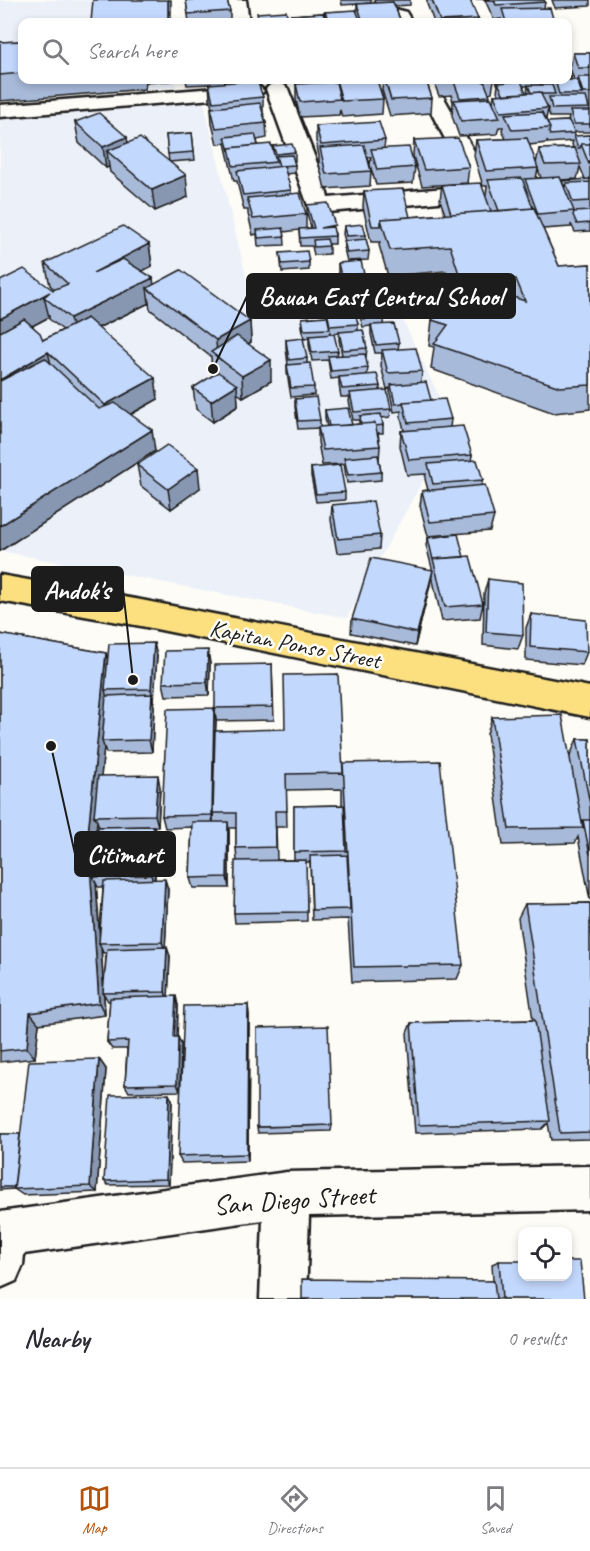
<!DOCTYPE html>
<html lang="en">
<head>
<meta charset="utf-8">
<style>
	:root { --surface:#fff; --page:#f7f7f7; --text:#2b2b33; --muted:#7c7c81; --line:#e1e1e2; --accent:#b45309 }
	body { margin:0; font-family:Caveat,sans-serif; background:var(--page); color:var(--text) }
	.controls { position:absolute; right:18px; bottom:18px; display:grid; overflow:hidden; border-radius:12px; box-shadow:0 3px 9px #0003 }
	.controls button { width:54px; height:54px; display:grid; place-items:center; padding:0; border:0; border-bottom:2px solid var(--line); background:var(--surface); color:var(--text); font:30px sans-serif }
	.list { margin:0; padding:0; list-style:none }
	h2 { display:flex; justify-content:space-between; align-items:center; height:78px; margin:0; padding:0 24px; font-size:26px }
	h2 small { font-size:20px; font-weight:400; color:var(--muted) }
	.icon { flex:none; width:33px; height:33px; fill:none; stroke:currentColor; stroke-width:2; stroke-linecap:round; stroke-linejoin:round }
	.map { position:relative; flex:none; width:590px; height:1299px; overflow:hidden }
	.search { position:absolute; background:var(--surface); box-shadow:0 3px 9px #0003; left:18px; right:18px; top:18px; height:66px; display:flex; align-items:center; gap:15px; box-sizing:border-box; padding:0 21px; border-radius:12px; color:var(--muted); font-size:22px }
	.sheet { height:168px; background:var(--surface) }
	nav { display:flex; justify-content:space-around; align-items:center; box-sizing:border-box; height:84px; border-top:2px solid var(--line); background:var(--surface); font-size:16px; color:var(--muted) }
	nav a { display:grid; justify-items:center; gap:3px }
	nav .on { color:var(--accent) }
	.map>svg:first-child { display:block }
</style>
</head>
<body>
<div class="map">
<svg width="590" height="1299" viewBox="0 0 590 1299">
	<rect width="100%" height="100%" fill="#fdfcf7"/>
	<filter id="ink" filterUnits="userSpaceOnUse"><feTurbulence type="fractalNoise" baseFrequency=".0167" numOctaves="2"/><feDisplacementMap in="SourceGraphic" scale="12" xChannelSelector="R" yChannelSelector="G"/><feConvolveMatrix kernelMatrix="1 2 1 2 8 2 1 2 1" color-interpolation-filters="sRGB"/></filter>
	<g filter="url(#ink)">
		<path fill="#ecf1f9" d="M0,0H171L172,22H22V80H175L176,87L0,101Z
			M203,99L255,313L394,301L453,426L347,618L0,551V119Z"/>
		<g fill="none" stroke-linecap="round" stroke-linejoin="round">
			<g stroke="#1c1c1c" stroke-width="5">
				<path id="minor" d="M226,0H246L249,22H231Z
					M469,0H489L499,22H481Z
					M399,10L406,12L412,22H291L294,18L301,16Z
					M414,80H434L497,192L493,197L318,213L310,211L266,89L270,85L277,83L284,85L288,89L324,181L328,198L470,186Z
					M253,85L260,87L264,91L260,95L0,117V105Z
					M590,1166V1210L309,1216L306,1299H260L263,1220L24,1254L23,1265L16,1281L0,1288V1212L287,1172Z"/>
			</g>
			<g stroke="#1c1c1c" stroke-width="5">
				<path id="major" d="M0,575L141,600L590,687V717L141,626L0,601Z"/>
			</g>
			<use href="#minor" fill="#fdfcf7" fill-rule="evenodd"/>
			<use href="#major" fill="#fce080" fill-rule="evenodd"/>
		</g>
		<path fill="#a8bada" stroke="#1c1c1c" stroke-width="1.5" fill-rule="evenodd" d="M186,0H227L230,11V22H189Z
			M341,0H371V3L342,5Z
			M374,0H410V5L395,6L401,22H292L291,15L325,21V12L357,11V4L375,3Z
			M427,0H472H470L478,19V22H434L427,4Z
			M485,0H544L545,2L544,8L554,22H500L501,19L494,20Z
			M552,0H590V6L555,8Z
			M22,41V80H170V81L146,82L145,89L0,101V42Z
			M573,53H590V132H575L574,136L590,135V231L575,232L571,224V227L543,229L559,266L590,264V409L554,413L431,369L434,347L429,346L432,320L453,292L446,271L388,276L379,245L380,242H371L363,207L364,191L410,217L445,214L440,200L442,185L486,195L487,186H483L474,156L476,140L506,139L502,130L503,127H499L497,134L459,136L452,116L453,102L452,98V95L439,96L433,80H494L492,92L489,93L490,98L493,102L494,95H499L497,91L498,86L496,80H541L540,85H543L542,80H567V77H571V80H574L570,68ZM523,86H528L527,93H526ZM548,109L550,117H569L568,121L547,122L546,119ZM547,141L548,143L573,141L572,144L573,148L539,149L536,164L529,145L547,143ZM580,167L585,179L562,182L561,180L577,179ZM538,169L541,178H536Z
			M186,80H224L225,82L263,97V112L266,123L267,138L257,140L258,145L273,153V146L295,152V161H294L295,165V173L286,174L291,190V194L306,214V229L311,228L307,213V205L335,233V244H329V254L314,255L312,246H300L299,230L284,232L285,245L258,246L257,234L253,235L248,214V210H244L238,186L237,181H234L225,143L217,144L212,124L211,108H212L210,99L209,84L187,85Z
			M335,80H377L383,99L382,114L342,117L340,110L339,115L300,117L296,100V84L335,82Z
			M383,80H426L432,98L431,113L390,116L382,90Z
			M75,122L128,142L169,162L166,135L192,133L195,160L169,162L188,197L155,211L110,172L109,167L106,168L79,143Z
			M316,126L385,140L384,148L415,167L413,183L376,185L370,165L371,157H368L371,171L370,186L325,189L319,164V156L316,141Z
			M414,140L469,167L467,183L422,186L413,156Z
			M344,226L366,235V240L369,251L368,260L347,261L344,249L345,241L343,234Z
			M149,244L152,266L142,271L154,285L250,321L251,342L248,344L271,381L243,397L237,393L238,406L213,422L196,409L193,388L215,375L212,373L211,357L150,309L149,303L98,328L158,399L130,415L155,451L0,551V281L53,290H55L50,285L45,263ZM49,317V319L63,330L43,340L32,326Z
			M280,253L309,262V270L282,272Z
			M338,263L364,274V282L341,284L338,271Z
			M325,301L358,324V331L367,348L366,357H365L368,368L367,374L380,386V391L391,409L390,417L382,418L383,425V433H378L380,446L379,461L381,472V480L347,483L344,464L322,465L318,442V428L298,429L295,407V399L320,420V427H327L325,418V410L352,425L359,424V420H353L349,401L350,397H341L339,385V378L331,379L328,360L312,361L309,345V338L304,339L302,326V318L327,316L325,309ZM330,331V334L339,333V340L342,355L337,356L338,351L329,335Z
			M360,306L384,317L383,325L399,343L398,349L422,371L421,383L431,400L451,419L450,427L472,455L471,461L483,480L481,485L494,516L490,531L428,536L420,506L422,491L428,490L425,479L426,474L407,475L400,446L401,431L404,430L401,417V411L394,412L390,393V388L387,389L381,366L382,353H375L371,334V326L363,327L359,314Z
			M286,340L307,358V363L314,387V395L291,397L287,373V365H288L286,348Z
			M137,465L200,488L171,509L141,486Z
			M311,468L345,492V500L316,502L311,476Z
			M332,505L380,535L379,549L337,553L331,520Z
			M428,538L464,557L483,604L480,618L442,621L432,576L415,646L351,633L352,619L432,570V568L426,545Z
			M488,579L523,635L518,649L483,645L484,593Z
			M531,614L587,652L582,665L526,660V628Z
			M0,634L106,653L108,659L157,656L153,702L154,707L152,752L106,753L104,747L101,776L160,787L158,826L99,827L97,821L94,850L95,862L157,837L155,879L168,889L165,947L170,956L168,997L178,1005L177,1037H178L181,1044L180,1091L129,1092L125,1085L127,1049H112L107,1042L110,1001H108L104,994L105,1015L39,1024L35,1058L0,1062ZM96,883L98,887H103L100,935ZM101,947L103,953H106L104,991Z
			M210,663L209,695L166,696L163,683Z
			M272,664L274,720L216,721L215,708Z
			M214,708L216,721L215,733L343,766L463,965L457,979L352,982L348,919L312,920L310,862H306L307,921L235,923L234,913L237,861L236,848V828H229V888H193L190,878L192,827L165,828L162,816ZM342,789V805L294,806V860H277L276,827H287L286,790Z
			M492,717L570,756L577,739H590V900L578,837L575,843L503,845L487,734Z
			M590,903V1139L551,1140L548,1123L542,1129L415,1133L407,1033L411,1023L533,1020L518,918L525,904Z
			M248,1005L249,1016L248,1161L182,1163L178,1156Z
			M99,1059L106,1069L97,1192L23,1195L14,1189L0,1190V1134H20Z
			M172,1100L169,1184L108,1185L104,1181Z
			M332,1125L331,1131L258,1133L257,1127Z
			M499,1261L584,1299H302L493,1281L492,1264Z"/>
		<path fill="#8897b1" stroke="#1c1c1c" stroke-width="1.5" d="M168,0H171V22H168Z
			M127,137L130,159L107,151L109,167L106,168L103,147Z
			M186,175L188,197L155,211L152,190Z
			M149,244L152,266L97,294L93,273Z
			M153,278L155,294L147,288L149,303L75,339L70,318Z
			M50,292L44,297L49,317L0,343V319Z
			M250,321L251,342L221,360L217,357L216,340Z
			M48,352L53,373L0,405V380Z
			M271,360V381L243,397L242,376Z
			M155,378L158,399L109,426L105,405Z
			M237,385L238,406L213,422L211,401Z
			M152,430L155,451L0,551V526Z
			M198,468L200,488L171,509L168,489Z
			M433,570L430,585L415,646L417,633Z
			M154,643L157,656L154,702L151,689Z
			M208,650L210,663L209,695L207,682Z
			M106,653L111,671L105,690L108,702L102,741L104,747L97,816H94L97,821L94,850L96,877H93L96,883L100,943H99L101,947L105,1015L99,1003L88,834Z
			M152,694L154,707L152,752L149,740Z
			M214,708L216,721L213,826L212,815Z
			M158,775L160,787L158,826L155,815Z
			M228,822L229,833V888L227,877Z
			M154,826L157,837L154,885L151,875Z
			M165,879L168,889L165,951L162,942Z
			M167,947L170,956L168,1000L165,992Z
			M176,996L178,1005L177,1044L174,1037Z
			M248,1005L249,1016L248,1161L247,1154Z
			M30,1013L39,1024L35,1058L27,1048Z
			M178,1037L181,1044L180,1091L177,1084Z
			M99,1059L106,1069L97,1192L90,1186Z
			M169,1094L172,1100L169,1184L166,1179Z"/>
		<path fill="#c3d8fd" stroke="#1c1c1c" stroke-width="1.5" d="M93,0H168V22H91Z
			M186,0H227L230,11L188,14Z
			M432,0H470L478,19L440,21Z
			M494,0H544L545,2L496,5Z
			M393,2L401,22H363L357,4Z
			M550,8L554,22H506L502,9Z
			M356,10L361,22H329L325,12Z
			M286,11L289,22H259L257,13Z
			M323,13L326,22H294L291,15Z
			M220,21V22H189Z
			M22,41V73L0,75V42Z
			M573,53H590V68H578Z
			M567,65L571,77H567Z
			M578,77H590V93H583Z
			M257,80L263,97L213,102L209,84Z
			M336,80H377L383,99L342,101Z
			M385,80H426L432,98L391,100Z
			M555,80H577L582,94H559Z
			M484,81L490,96L460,98L454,82Z
			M521,81L526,93L504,95L498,83Z
			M336,82L340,99L300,102L296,84Z
			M528,85H552L555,94H542L540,92L531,93Z
			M540,92L548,108L501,112L494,95Z
			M549,97H586L589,108L552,109Z
			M491,98L500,118L461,121L454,100Z
			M260,103L266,123L216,128L211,108Z
			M570,111H590V124H574Z
			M542,112L550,128L512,130L505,114Z
			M99,113L127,137L103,147L75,122Z
			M569,121L575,133L550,135L549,132L550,128L547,122Z
			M379,122L385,140L321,145L316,126Z
			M192,133L194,152L168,154L166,135Z
			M255,134L258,145L229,148V151L225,137Z
			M590,135V144H581L580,148H578L574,136Z
			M140,138L186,175L152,190L107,151Z
			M458,138L469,167L424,170L414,140Z
			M527,138L538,168L486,171L476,140Z
			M271,144L276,162L233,166L229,148Z
			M292,144L295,152L276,154L273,146Z
			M581,144H590V164H589Z
			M364,145L371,171L326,174L320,148Z
			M409,147L415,167L377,170L371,149Z
			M575,148L581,164L545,165L539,149Z
			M292,155L295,165L279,166L276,156Z
			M284,166L291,190L243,195L237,171Z
			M560,177L574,211L538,214L525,179Z
			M522,178L533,208L499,211L488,180Z
			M590,179V182L566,183L565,187L562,181Z
			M590,182V201L573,202L566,183Z
			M481,183L491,211L451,214L442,185Z
			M403,189L410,217L381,219V226H372L364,191Z
			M300,193L306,214L253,219L247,198Z
			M328,203L335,225L320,228L333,227L335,236L300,238L299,229L314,228L307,205Z
			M534,208L559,266L590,264V385L560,387L434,344L448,325L432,320L456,287L502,303L507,295L525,301L516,279L462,283L450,246L390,250L381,219Z
			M590,211V223L577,224L573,215L574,212Z
			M363,224L366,235L346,236L344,226Z
			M123,226L149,244L93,273L123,259L153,278L70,318L44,297L50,292L0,319V281L24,269L53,290L68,284L45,263Z
			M283,228L285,236L258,238L257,230Z
			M327,239L329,246L314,247L313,240Z
			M366,239L369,251L347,253L344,241Z
			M307,251L309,262L282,264L280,253Z
			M361,261L364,274L341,276L338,263Z
			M181,270L250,321L216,340L147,288Z
			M352,299L358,324L330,326L325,301Z
			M381,304L384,317L363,319L360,306Z
			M327,316L330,329L304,330L302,318Z
			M87,318L155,378L105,405L48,352L0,380V332L24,319L40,333L43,340Z
			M394,324L399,343L376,345L371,325Z
			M363,330L367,348L343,350L339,332Z
			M334,334L338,351L312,353L309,336Z
			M237,336L271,360L242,376L211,352Z
			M303,338L307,358L289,360L286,340Z
			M416,348L422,371L388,373L382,350Z
			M365,354L368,368L331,371L328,356Z
			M45,358L99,409L115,403L152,430L0,526V381Z
			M310,363L314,387L291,388L287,365Z
			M218,372L237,385L211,401L193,388Z
			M377,374L380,386L342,389L339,377Z
			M426,382L431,400L403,402V403L395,404L391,385Z
			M387,390L391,409L354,412L350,393Z
			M316,397L320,420L298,421L295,399Z
			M445,399L451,419L408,423L403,402Z
			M348,408L352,425L329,426L325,410Z
			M381,414L383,425L376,426L375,423L361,424L360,416Z
			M375,423L380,446L323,450L318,427Z
			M463,426L472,455L409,460L401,431Z
			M167,445L198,468L168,489L137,465Z
			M378,455L381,472L348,475L344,458Z
			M477,460L483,480L433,484L428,464Z
			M340,465L345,492L316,494L311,468Z
			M485,485L494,516L430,522L422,491Z
			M373,501L380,535L338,539L332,505Z
			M458,534L464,557L433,559V560L428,538Z
			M470,556L483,604L445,607L433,559Z
			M371,558L433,570L417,633L352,619Z
			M488,579L522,583L523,635L486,632Z
			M531,614L586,620L587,652L530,647Z
			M0,634L106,653L88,834L99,1003L30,1013L27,1048L0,1051Z
			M154,643L151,689L105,690L109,644Z
			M208,650L207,682L163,683L165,651Z
			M272,664L273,707L215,708V665Z
			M338,674L343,773L286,774L287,811H275L276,847L236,848V813H213L215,731L285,729L284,675Z
			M152,694L149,740L102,741L106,696Z
			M214,708L212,815L162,816L167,709Z
			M562,715L583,828L509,829L492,717Z
			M577,739H590V804Z
			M440,761L463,965L354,967L343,763Z
			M158,775L155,815L94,816L98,776Z
			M344,805L346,851L294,852V806Z
			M583,820H590V855Z
			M192,822H228L227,877L190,878Z
			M154,826L151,875L93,877L98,827Z
			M347,855L350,909L312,910L310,856Z
			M306,860L307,912L234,913L235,861Z
			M165,879L162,942L99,943L104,881Z
			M590,903V1132L560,1133L525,904Z
			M167,947L165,992L103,993L107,949Z
			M176,996L174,1037H178L177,1084L125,1085L128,1041L107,1042L110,998Z
			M248,1005L247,1154L178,1156L184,1006Z
			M535,1020L550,1121L419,1125L411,1023Z
			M328,1026L332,1125L257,1127V1028Z
			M99,1059L90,1186L14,1189L29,1061Z
			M169,1094L166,1179L104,1181L110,1095Z
			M0,1134H20L14,1187H0Z
			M499,1261H522V1276H567V1261H580L584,1299H502Z
			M302,1279L494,1281L496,1299H302Z"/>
	</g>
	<g text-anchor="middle" stroke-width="5" stroke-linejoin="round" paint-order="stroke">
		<g font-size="24" fill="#1c1c1c" stroke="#fdfcf7">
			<text transform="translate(295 644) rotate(11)" y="8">Kapitan Ponso Street</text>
		</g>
		<g font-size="28" fill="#1c1c1c" stroke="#fdfcf7">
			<text transform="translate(294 1199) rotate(-4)" y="10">San Diego Street</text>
		</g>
	</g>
	<path fill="none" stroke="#1c1c1c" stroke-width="2" d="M213 369L247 296M133 680L123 589M51 746L75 854"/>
	<g fill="#1c1c1c" stroke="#fdfcf7" stroke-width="2">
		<circle cx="213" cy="369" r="6"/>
		<circle cx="133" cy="680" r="6"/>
		<circle cx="51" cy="746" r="6"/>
	</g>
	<g fill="#1c1c1c" stroke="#1c1c1c" stroke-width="2">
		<rect x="247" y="274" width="268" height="44" rx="6"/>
		<rect x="32" y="567" width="91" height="44" rx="6"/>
		<rect x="75" y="832" width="100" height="44" rx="6"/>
	</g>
	<g font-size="26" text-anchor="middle" font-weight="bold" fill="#fff">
		<text x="381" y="305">Bauan East Central School</text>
		<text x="77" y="599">Andok's</text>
		<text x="125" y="863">Citimart</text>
	</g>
</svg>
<div class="controls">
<button><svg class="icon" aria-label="locate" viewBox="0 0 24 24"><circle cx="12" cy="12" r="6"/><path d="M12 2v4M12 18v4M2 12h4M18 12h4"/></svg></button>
</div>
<div class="search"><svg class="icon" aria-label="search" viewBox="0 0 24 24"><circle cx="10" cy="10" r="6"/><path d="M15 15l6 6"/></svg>Search here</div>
</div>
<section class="sheet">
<h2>Nearby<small>0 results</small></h2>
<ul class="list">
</ul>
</section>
<nav>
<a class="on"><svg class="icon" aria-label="map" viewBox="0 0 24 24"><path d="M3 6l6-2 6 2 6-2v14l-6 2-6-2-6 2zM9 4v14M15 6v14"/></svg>Map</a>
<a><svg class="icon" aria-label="directions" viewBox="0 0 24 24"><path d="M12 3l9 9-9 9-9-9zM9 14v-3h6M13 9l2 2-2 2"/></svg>Directions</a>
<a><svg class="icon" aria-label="saved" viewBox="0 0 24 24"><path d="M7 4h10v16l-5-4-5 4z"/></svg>Saved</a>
</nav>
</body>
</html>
